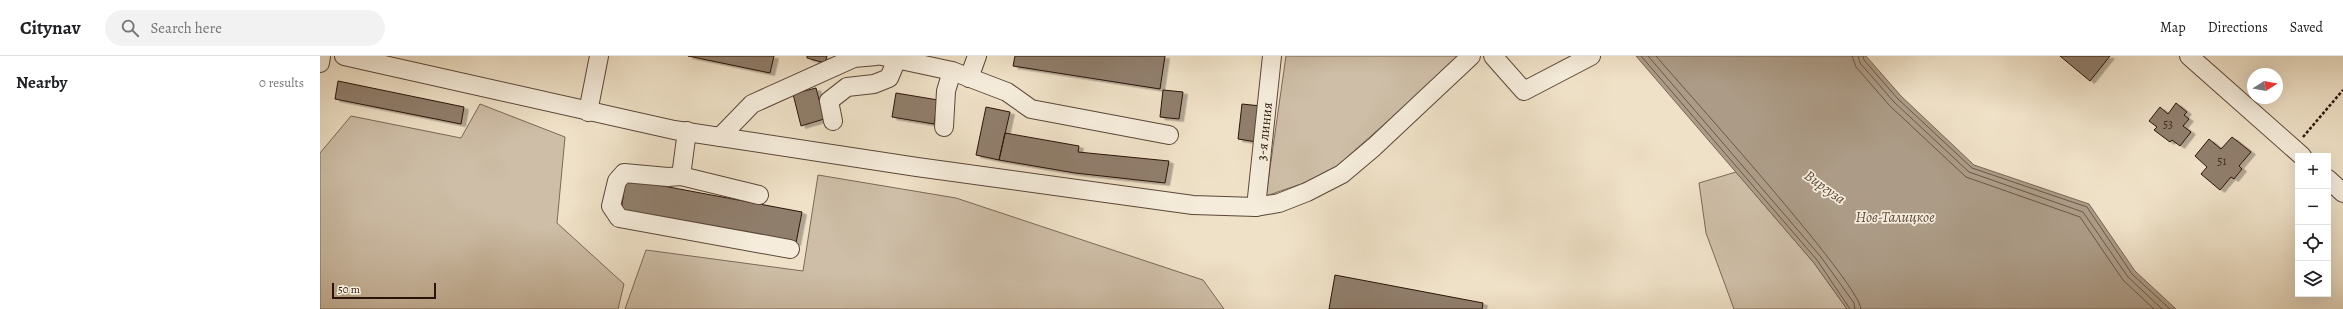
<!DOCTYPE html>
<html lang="en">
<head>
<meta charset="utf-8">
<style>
	:root { --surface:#fff; --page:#f2f2f2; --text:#202124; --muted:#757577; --line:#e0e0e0 }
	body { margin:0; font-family:Alegreya,serif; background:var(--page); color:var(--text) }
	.controls { position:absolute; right:12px; bottom:12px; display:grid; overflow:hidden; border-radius:0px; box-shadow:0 4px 16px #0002 }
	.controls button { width:36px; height:36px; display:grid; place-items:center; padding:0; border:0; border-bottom:1px solid var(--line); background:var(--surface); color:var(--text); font:20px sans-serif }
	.compass { position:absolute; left:1927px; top:12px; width:36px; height:36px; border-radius:50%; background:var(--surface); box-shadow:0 4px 16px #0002; rotate:79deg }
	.scale { position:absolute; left:12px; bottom:10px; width:104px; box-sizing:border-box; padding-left:4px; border:2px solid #2a1309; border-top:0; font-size:11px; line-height:14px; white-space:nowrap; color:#2a1309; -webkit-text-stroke:3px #f5ecdb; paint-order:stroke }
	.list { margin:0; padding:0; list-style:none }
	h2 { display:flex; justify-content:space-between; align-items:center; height:52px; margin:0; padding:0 16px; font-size:17px }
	h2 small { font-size:13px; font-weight:400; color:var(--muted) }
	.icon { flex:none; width:22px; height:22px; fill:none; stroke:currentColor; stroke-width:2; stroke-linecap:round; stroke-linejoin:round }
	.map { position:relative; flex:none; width:2023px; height:253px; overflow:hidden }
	header { display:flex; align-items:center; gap:24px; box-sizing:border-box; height:56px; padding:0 20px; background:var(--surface); border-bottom:1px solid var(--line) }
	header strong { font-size:19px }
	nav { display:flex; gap:22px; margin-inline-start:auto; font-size:14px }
	.search { width:280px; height:36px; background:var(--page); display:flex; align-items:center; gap:10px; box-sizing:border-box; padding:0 14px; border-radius:22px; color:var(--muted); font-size:15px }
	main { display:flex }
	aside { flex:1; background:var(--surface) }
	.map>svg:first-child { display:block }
</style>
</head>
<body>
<header>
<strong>Citynav</strong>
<div class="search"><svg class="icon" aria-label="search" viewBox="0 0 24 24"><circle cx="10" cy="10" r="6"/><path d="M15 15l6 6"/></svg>Search here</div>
<nav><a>Map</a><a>Directions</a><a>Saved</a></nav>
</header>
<main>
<aside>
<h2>Nearby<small>0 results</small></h2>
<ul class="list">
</ul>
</aside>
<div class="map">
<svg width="2023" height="253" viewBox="0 0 2023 253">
	<defs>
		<filter id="shadow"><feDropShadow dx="4.5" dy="2.5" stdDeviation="0" flood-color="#0004"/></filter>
	</defs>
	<rect width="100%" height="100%" fill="#efe1c7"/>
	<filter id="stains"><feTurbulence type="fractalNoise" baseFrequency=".005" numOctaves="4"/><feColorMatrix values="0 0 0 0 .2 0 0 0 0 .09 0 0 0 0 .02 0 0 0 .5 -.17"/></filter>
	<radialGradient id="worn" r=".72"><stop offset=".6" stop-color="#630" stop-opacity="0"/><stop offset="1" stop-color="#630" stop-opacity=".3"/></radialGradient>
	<path fill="#cebea7" stroke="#7c6858" d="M966,0H1141L1007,119L946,140Z
		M160,48L245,81L237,167L304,228L298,253H0V97L31,60L141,82Z
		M1416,116L1494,207L1527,253H1414L1386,177L1379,127Z
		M498,119L636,142L883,224L904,253H305L326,194L483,215Z"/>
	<path fill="#ac9b86" stroke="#786554" d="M1316,0H1546L1581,40L1654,109L1769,148L1815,215L1856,253H1527L1494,207Z"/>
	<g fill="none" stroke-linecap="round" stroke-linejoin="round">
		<path stroke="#6b5748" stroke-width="1" d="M1321,0L1497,204L1530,253
			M1328,0L1501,201L1534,247L1535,253
			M1336,0C1364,33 1540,227 1541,253
			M1532,0L1536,11L1570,50L1646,121L1760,161L1803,224L1834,253
			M1538,0L1540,7L1574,46L1649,116L1763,156L1808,221L1842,253
			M1543,0L1544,4L1578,43L1652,112L1767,151L1812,218L1850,253"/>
	</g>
	<path fill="#907e6c" stroke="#2a1309" filter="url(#shadow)" d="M368,0H454L450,17Z
		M487,0H507L505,7L487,2Z
		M695,0H845L840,33L693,10Z
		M1740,0H1790L1770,25Z
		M18,25L144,51L141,68L15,43Z
		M496,32L504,63L481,70L473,38Z
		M843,34L863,36L859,63L840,61Z
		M576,37L618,44L614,68L572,61Z
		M1856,47L1867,56L1864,59L1869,63L1863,70L1871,76L1860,90L1852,84L1850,86L1834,74L1837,71L1829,65L1840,51L1848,58Z
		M922,48L941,50L937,86L918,83Z
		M666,51L690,56L679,104L656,99Z
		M685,77L759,90L758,96L849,105L845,127L755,117L679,104Z
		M1912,81L1931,96L1919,110L1922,113L1914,123L1911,121L1900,134L1881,118L1887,111L1875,100L1889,83L1901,93Z
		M306,123L482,156L476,187L301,154Z
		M1015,219L1163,247L1162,253H1009Z"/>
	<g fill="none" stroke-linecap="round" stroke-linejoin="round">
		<g stroke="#5b4638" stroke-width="20">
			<g id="minor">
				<path d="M24,0L354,74L597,111L873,149L936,151L959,147L987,136L1022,118L1054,91L1151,0"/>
				<path d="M562,0L632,15L687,36L711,53L849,79"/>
				<path d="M1173,0L1204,35L1271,0"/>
				<path d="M1869,0L1982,100"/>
				<path d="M0,7L1,0"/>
				<path d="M649,22L657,0"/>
				<path d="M268,56L279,0"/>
				<path d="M513,65L509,45L527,31L554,28L569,22L577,3"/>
				<path d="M624,71L626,35L632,15"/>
				<path d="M367,75L361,120L348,121L304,117L297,125L291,150L299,162L470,193"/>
				<path d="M400,81L432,48L534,2L556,0"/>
				<path d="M361,120L439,139"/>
				<path d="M2008,123L2023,137"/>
				<path id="s1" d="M936,151L952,0"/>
			</g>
		</g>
		<path stroke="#2a1309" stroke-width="2.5" stroke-dasharray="3 2" stroke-linecap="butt" d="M1983,81L2023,34"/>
		<use href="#minor" stroke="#f5ecdb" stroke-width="18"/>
	</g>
	<g text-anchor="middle" stroke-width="3.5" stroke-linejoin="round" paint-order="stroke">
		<g font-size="12" fill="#442e22">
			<text x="1848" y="72">53</text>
			<text x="1902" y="109">51</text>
		</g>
		<g font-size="14" fill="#2a1309" stroke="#f5ecdb">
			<text dy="5" stroke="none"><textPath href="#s1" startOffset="76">3-я линия</textPath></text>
		</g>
		<g font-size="15" font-style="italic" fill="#5e493b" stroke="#f5ecdb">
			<text transform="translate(1505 131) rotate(36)" y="5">Виргуза</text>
			<text x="1575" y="166">Нов-Талицкое</text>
		</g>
	</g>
	<rect width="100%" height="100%" filter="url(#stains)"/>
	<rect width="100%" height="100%" fill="url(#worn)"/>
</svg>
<div class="controls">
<button>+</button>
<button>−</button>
<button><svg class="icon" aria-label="locate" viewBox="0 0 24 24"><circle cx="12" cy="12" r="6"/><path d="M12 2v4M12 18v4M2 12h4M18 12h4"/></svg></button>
<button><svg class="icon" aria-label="layers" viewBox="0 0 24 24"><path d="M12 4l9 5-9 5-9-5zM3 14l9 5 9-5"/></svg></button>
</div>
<svg class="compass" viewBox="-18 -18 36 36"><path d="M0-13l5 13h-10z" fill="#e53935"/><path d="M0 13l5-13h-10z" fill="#757577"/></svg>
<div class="scale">50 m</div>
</div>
</main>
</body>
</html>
